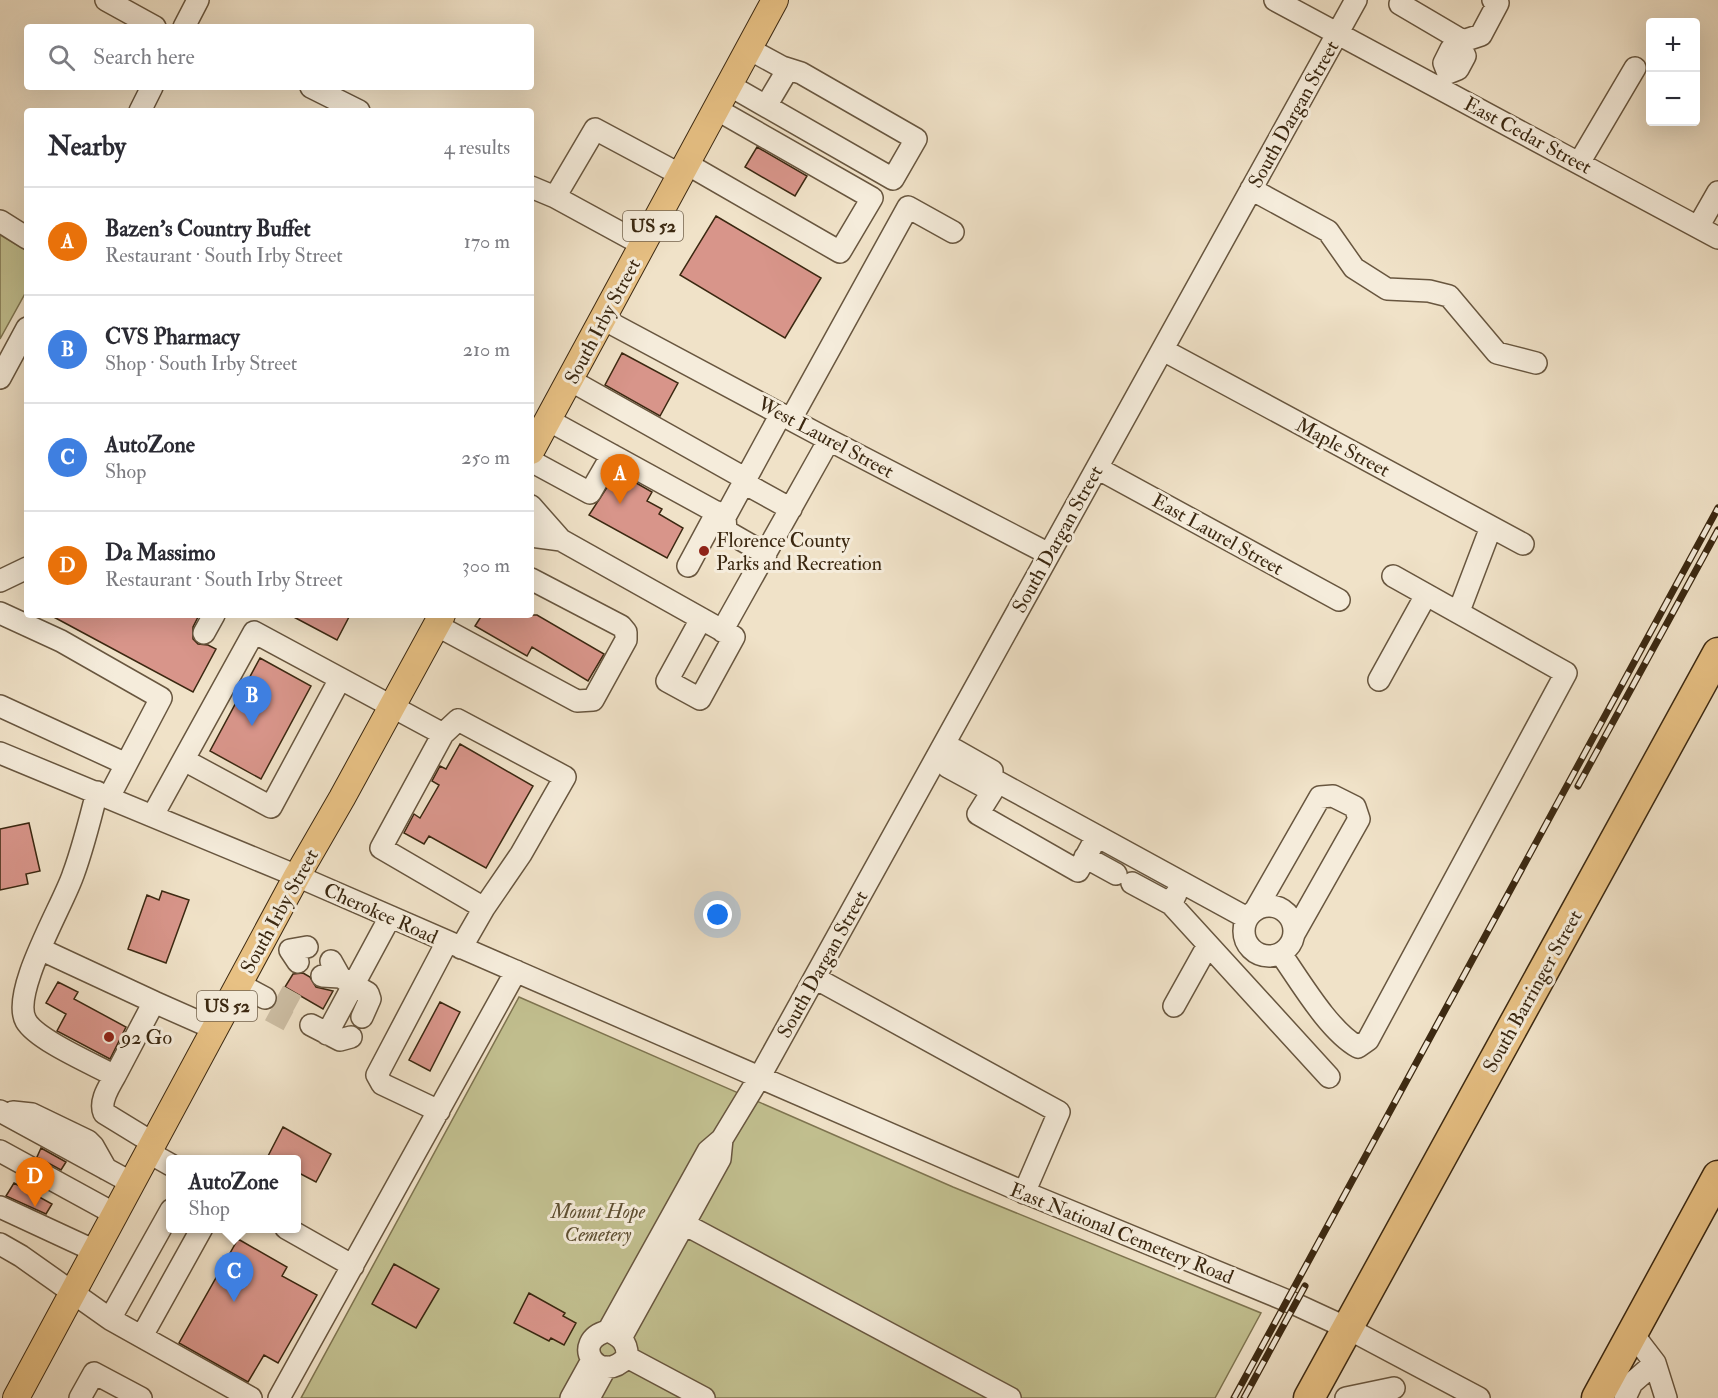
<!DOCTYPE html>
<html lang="en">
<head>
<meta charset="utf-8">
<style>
	:root { --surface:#fff; --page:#f2f2f3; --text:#2b2b33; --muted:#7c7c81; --line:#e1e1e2; --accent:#8f2418 }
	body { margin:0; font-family:"IM FELL Double Pica",serif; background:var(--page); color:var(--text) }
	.controls { position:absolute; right:18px; top:18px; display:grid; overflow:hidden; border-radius:6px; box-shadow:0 6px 24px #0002 }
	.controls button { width:54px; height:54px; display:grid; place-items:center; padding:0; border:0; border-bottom:2px solid var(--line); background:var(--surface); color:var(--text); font:30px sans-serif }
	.you { position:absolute; left:718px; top:915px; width:21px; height:21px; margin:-15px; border:4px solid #fff; border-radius:50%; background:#1a73e8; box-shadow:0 0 0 9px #1a73e833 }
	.badge { display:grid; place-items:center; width:39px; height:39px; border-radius:50%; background:var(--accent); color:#fff; font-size:20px; font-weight:700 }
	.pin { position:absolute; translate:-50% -50px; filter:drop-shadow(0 2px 3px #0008) }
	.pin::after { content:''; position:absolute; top:32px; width:21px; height:18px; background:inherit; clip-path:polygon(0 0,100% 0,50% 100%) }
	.popup { position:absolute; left:166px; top:1155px; width:135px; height:78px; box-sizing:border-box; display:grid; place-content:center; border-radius:6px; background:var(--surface); filter:drop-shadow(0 2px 4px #0005); font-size:20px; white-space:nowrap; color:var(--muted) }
	.popup b { font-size:22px; color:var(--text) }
	.popup::after { content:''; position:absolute; left:50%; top:100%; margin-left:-12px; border:12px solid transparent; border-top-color:var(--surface) }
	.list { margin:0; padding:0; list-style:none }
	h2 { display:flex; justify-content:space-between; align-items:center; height:78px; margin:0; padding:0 24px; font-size:26px }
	h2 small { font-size:20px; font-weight:400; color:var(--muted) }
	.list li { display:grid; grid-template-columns:39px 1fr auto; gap:18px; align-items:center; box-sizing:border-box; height:108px; padding:0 24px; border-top:2px solid var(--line) }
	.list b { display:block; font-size:22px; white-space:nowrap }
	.list p { margin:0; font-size:20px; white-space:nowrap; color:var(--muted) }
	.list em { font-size:20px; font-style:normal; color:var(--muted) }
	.icon { flex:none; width:33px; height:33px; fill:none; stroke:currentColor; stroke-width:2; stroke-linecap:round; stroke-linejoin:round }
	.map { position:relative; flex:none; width:1718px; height:1398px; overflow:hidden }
	.search { position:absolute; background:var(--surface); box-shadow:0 6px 24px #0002; left:24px; top:24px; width:510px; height:66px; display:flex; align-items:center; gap:15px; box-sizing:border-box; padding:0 21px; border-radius:6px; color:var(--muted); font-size:22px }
	.panel { position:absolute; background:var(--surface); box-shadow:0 6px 24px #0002; left:24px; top:108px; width:510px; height:510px; border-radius:6px }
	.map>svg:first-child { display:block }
</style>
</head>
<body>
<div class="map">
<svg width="1718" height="1398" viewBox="0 0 1718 1398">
	<rect width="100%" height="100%" fill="#f0e2c8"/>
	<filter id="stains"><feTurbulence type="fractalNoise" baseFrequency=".00333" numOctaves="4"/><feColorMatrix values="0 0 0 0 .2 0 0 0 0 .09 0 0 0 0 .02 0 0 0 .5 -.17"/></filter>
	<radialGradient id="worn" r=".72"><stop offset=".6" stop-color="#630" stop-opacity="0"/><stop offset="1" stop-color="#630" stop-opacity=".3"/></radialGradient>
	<path fill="#c2c090" stroke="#7e7450" stroke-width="1.5" d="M0,235L27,251V290L0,339Z
		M519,997L953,1187L1261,1313L1215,1398H301Z"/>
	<path fill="#d8958a" stroke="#3b2811" stroke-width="1.5" d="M757,147L807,176L795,196L745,167Z
		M716,216L821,278L785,338L680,275Z
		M622,353L678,383L660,416L605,385Z
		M617,472L652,492L647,501L662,509L659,514L683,528L667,558L589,515Z
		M50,615H199L193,627V639L198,644L208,645L216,649L193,692Z
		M290,615H350L337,640Z
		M482,615H537L604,654L588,681L532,647L527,656L475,626Z
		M260,658L311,686L261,779L210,751Z
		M460,744L533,786L486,868L429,836L424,844L404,833L414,814L420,818L439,785L432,781L440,766L446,769Z
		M29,823L40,871L26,874L28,884L0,890V829Z
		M162,891L189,900L166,963L128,949L147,895L159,900Z
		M303,973L310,977L316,987L333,991L323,1009L285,987L293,974Z
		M58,982L78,992L74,999L126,1027L110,1059L57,1031L66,1014L46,1003Z
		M440,1002L460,1012L430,1071L409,1060Z
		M283,1127L331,1154L316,1182L297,1172V1160H266Z
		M41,1148L66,1162L61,1170L37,1157Z
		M14,1183L52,1204L46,1214L6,1196Z
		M238,1239L287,1267L282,1276L317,1295L278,1363L264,1355L248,1382L179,1343Z
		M394,1264L439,1289L416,1328L372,1304Z
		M529,1293L565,1313L563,1316L576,1323L564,1345L551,1338L549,1341L514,1323Z"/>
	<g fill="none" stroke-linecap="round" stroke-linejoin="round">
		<path stroke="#ccbda3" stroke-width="21" stroke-dasharray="21 10" stroke-linecap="butt" d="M278,995L305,1010
			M270,1011L296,1025"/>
		<g stroke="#68563f" stroke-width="24">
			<path id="minor" d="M106,0L155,27
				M1275,0L1718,238
				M1402,0L1400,4L1463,41L1460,46L1465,56L1458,69L1448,73L1444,63L1451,49L1460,46
				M184,27L198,0
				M1463,41L1481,35L1498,3L1493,0
				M729,85L893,179L916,139L801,73L782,67L749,49
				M311,87L359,111
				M766,106L788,69
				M140,111L152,87
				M1579,163L1635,68
				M687,164L840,252L872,198L716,109
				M531,187L555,197L643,245
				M1251,189L1328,231L1354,268L1387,289L1429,291L1449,296L1497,353L1536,363
				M555,197L595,129L681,175
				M0,221L27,238
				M1698,227L1718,192
				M603,319L829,440L1049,554
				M1163,350L1523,544
				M0,378L27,328
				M570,380L746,479
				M791,419L908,207L953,232
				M548,420L725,517L781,414
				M531,461L590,493L612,455
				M1097,468L1339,600
				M744,483L791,509
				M531,506L561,540L734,637L700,699L667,681L701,619
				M725,517L726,531L766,554
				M531,536L561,540
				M688,566L717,512
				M0,581L27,568
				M1459,611L1491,527
				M0,613L61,641L161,698L109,797
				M436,625L577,701L593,700L626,640V632L621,626L531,579
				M722,631L829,440
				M204,633L214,615
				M1379,680L1426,595
				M0,706L126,764
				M955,750L992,771L991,780L983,786L948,767L946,756Z
				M0,753L297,876L1021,1191L1295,1304L1347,1328L1479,1398
				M184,760L271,807L340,679
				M991,780L998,782L1097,836L1078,871L978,814L998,782
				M97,792C90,820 83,848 73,875C63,905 10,993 26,1021C37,1040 93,1064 115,1076L154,1002L215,1029
				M153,815L254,632L443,734
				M1097,836L1247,918
				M1085,857L1116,874
				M1132,883L1171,904L1176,894
				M1171,904L1329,1077
				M1244 931a25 25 0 1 1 50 0a25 25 0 1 1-50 0Z
				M1256,909L1320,797L1333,796L1355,807L1359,819L1294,934
				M461,948L484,908L521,854L565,777L458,720L443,734L381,848L484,908
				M40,949L154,1002
				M1281,954C1300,981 1329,1031 1358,1047L1368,1040L1566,673L1393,576
				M298,962L290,950L307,947
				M322,976L340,977L331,961
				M340,977L368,993L370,999L362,1017
				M815,978L1059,1112L1024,1193
				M239,984L265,998
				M1174,1006L1208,945
				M311,1025L340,1040L351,1037
				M327,1034L390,917
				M115,1076C109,1087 99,1101 104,1113L153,1143
				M0,1111L132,1183
				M439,1111L382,1084L377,1075L447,942
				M13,1112L32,1114L88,1141L93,1146L106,1169
				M722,1139L759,1078L1356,0
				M0,1151L115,1214
				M148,1152L171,1165
				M0,1207L95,1251
				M684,1224L1010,1398
				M286,1228L353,1266
				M0,1244L21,1256L110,1319L251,1398
				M110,1319L171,1210
				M608,1331C620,1336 628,1342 627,1357C599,1388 568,1341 608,1331L708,1151L722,1139L720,1159L621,1338
				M1632,1333L1655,1363L1666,1398
				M142,1336L202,1228
				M627,1357L704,1398
				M80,1398L94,1373L141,1398
				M279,1398L516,971
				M571,1398L592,1360
				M589,1398L606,1367
				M1346,1398L1394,1388
				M1625,1398L1632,1383L1655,1363"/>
		</g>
		<g stroke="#3b2811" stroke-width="28">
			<path id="major" d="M531,451L775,0
				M16,1398L297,876L342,798L442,615"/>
		</g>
		<g stroke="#3b2811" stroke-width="33">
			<path id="highway" d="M1309,1398L1718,653
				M1597,1398L1718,1176"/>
		</g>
		<use href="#minor" stroke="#f5ecdb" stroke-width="21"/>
		<use href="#major" stroke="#e8c184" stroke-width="26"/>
		<use href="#highway" stroke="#e8c184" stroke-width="30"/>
		<g stroke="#3b2811" stroke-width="7">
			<path id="rail" d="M1578,786L1718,530
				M1234,1398L1718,508
				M1244,1398L1305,1286"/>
		</g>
		<use href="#rail" stroke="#f5ecdb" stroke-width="4.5" stroke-dasharray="14" stroke-linecap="butt"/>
	</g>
	<g fill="#8f2418" stroke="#f5ecdb" stroke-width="2">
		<circle cx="704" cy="551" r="6"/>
		<circle cx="109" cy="1037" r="6"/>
	</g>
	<g text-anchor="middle" stroke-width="6" stroke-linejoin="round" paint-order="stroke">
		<g fill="#f5ecdb" stroke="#73634e" stroke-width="1.5">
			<rect x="623" y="211" width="60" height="30" rx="4.5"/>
			<rect x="197" y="991" width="60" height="30" rx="4.5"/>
		</g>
		<g font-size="18" font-weight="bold" fill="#3b2811">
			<text x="653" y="232">US 52</text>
			<text x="227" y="1012">US 52</text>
		</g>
		<g font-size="20" fill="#3b2811" stroke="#f5ecdb">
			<text transform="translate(1293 114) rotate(-61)" y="7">South Dargan Street</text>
			<text transform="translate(1528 135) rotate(28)" y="7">East Cedar Street</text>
			<text transform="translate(602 321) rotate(-62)" y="7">South Irby Street</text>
			<text transform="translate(826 437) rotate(28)" y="7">West Laurel Street</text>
			<text transform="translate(1343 447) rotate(28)" y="7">Maple Street</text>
			<text transform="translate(1218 534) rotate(29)" y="7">East Laurel Street</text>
			<text transform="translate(1057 539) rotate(-61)" y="7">South Dargan Street</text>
			<text transform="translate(279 911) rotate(-61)" y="7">South Irby Street</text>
			<text transform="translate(381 913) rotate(24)" y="7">Cherokee Road</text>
			<text transform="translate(822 964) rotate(-61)" y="7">South Dargan Street</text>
			<text transform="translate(1532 991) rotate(-61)" y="7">South Barringer Street</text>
			<text transform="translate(1122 1233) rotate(22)" y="7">East National Cemetery Road</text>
		</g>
		<g font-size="20" fill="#3b2811" stroke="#f5ecdb" text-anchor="start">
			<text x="716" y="547">Florence County<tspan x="716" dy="23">Parks and Recreation</tspan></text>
			<text x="121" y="1044">92 Go</text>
		</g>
		<g font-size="20" font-style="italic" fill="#5d4e31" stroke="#f5ecdb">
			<text x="598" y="1218">Mount Hope<tspan x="598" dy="23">Cemetery</tspan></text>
		</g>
	</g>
	<rect width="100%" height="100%" filter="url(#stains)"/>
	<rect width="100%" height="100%" fill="url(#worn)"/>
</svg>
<div class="controls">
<button>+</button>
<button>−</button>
</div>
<div class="you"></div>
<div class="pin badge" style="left:620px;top:504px;background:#e8710a">A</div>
<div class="pin badge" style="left:252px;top:726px;background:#3f7fe0">B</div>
<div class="pin badge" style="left:234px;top:1302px;background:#3f7fe0">C</div>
<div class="popup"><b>AutoZone</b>Shop</div>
<div class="pin badge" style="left:35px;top:1207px;background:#e8710a">D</div>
<div class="search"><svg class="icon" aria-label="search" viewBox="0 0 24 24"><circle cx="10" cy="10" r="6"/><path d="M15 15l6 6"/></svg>Search here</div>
<section class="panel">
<h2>Nearby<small>4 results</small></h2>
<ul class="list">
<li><span class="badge" style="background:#e8710a">A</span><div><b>Bazen's Country Buffet</b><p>Restaurant · South Irby Street</p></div><em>170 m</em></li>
<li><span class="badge" style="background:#3f7fe0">B</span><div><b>CVS Pharmacy</b><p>Shop · South Irby Street</p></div><em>210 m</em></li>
<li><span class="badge" style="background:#3f7fe0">C</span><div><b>AutoZone</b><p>Shop</p></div><em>250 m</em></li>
<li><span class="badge" style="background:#e8710a">D</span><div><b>Da Massimo</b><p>Restaurant · South Irby Street</p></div><em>300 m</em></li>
</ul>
</section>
</div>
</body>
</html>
